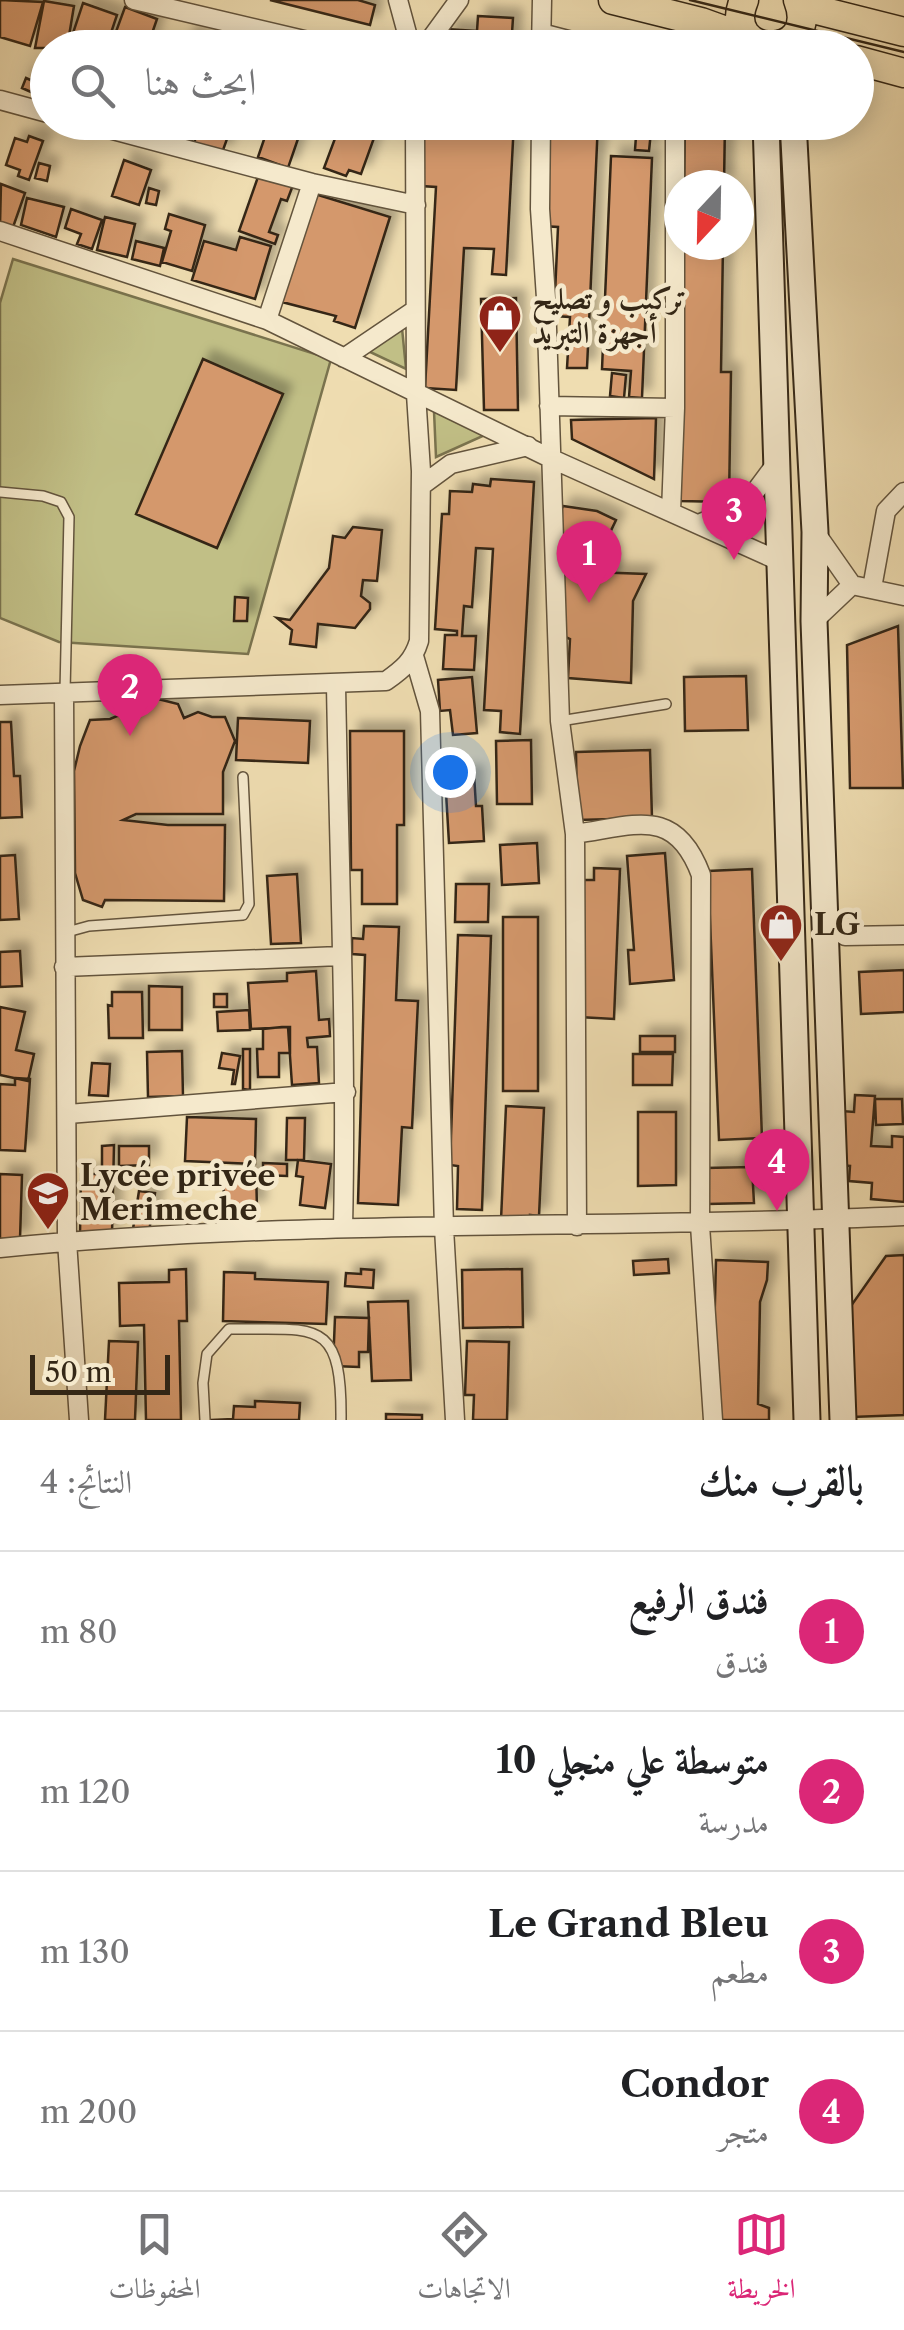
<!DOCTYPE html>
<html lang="ar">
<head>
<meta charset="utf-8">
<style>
	:root { --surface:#fff; --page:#f2f2f2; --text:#202124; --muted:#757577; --line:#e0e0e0; --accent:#db2777 }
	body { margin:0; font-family:"Libre Caslon Text",Amiri,serif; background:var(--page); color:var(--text); direction:rtl }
	.compass { position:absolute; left:664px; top:170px; width:90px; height:90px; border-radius:50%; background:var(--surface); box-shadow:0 5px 25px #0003; rotate:202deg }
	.scale { position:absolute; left:30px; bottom:25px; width:140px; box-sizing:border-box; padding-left:10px; border:5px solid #342716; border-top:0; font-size:28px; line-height:35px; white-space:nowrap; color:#342716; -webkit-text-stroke:8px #f5e9cc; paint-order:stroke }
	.you { position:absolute; left:450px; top:772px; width:35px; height:35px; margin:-25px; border:8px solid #fff; border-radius:50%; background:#1a73e8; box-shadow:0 0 0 15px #1a73e833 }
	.badge { display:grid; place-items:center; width:65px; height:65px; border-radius:50%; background:var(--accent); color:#fff; font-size:32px; font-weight:700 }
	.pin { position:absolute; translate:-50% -82px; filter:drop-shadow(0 2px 5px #0008) }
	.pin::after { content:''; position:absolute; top:52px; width:35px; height:30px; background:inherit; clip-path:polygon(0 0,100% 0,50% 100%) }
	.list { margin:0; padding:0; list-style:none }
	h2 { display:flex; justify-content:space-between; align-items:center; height:130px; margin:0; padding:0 40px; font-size:42px }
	h2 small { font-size:32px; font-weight:400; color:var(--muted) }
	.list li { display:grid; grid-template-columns:65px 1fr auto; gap:30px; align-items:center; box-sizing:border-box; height:160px; padding:0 40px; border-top:2px solid var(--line) }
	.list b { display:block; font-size:38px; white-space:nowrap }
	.list p { margin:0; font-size:32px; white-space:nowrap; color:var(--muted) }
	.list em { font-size:32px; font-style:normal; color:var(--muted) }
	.icon { flex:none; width:55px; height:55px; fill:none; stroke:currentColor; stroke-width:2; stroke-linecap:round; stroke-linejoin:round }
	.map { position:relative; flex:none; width:904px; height:1420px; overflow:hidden; direction:ltr }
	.search { position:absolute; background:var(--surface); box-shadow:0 5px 25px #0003; left:30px; right:30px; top:30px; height:110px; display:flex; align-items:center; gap:25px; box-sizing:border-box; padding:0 35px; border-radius:55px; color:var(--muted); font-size:38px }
	.sheet { height:770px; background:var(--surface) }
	nav { display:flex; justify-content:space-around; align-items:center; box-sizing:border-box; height:140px; border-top:2px solid var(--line); background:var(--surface); font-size:28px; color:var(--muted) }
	nav a { display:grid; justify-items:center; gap:5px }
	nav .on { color:var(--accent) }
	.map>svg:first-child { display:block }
</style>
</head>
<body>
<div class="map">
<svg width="904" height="1420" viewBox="0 0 904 1420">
	<defs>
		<filter id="shadow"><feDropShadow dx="9" dy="-9" stdDeviation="5" flood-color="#0004"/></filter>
	</defs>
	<rect width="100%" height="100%" fill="#efddb1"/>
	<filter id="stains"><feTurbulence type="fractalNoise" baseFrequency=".002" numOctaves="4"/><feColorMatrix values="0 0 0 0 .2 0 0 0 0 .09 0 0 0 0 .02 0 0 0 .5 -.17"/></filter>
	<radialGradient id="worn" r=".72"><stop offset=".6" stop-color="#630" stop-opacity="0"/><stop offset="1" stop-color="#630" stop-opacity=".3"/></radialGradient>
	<path fill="#c1bf86" stroke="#7a734e" stroke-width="2.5" d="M13,259L331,359L248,654L59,642L0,618V303Z
		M402,328L406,369L368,351Z
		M434,411L485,435L436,457Z"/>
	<path fill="#d4986c" stroke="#342716" stroke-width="2.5" filter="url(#shadow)" d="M0,0L43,2L30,46L0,37Z
		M270,0H358L375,5L370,25Z
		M44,1L74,6L67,48H35Z
		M83,3L117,15L106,48H68Z
		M125,7L157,19L147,48H110Z
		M478,16L513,18L511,48H446L447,29L477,31Z
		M188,34L219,45L218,48H183Z
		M26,78L35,82L31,92L22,88Z
		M132,122H162L156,138L130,129Z
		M165,122H196L190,147L160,138Z
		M201,122H233L222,153L194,143Z
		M270,122L301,130L288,168L258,157Z
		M336,122H366L363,131Z
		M424,122H514L506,275L492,274L494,249L464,248L456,390L425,388L436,187L421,186Z
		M549,122H598L587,368H567L570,317L554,316L558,227L542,226Z
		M624,122H652L649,151L635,150L636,136H623Z
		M685,122H725L724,185H684Z
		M340,125L374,138L361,174L349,170L346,176L324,168Z
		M29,136L43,141L29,180L18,176L20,170L6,165L15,138L27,142Z
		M611,156L652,158L642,398L629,397L631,371L602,369Z
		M124,160L151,170L139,205L112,196Z
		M39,163L50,166L47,181L35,178Z
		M259,174L293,185L287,201L281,199L269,232L278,235L275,244L239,231Z
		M1,184L25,193L12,230L0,225Z
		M149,188L159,191L156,205L146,203Z
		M315,194L390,217L355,328L334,321L336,316L282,302Z
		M27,198L64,207L56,237L21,225Z
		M71,209L102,220L92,249L77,244L81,234L65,228Z
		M169,214L205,225L192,271L162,262L171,231L165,229Z
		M105,217L135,224L127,257L97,250Z
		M240,237L271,246L255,299L192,280L204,241L236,250Z
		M136,241L164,248L160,266L132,259Z
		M683,245H723L721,372H731L729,502L679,501Z
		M516,298L518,410H484L481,299Z
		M203,359L283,394L217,548L136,514Z
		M612,373L626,375L624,398L610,396Z
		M656,418L654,479L572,439L571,420Z
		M491,479L534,482L520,734L500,732L501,711L484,710L493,549L476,548L472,607L464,606L462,636H476L474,670L443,669L445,635H457V631L435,629L442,514H449L450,491L472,492L473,484L490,486Z
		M563,506L597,511L616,520L605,543L596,539L593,544L592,572L646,574L633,601L631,683L568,678L570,639L561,635L557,519Z
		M353,527L382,530L377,581L363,580L361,596L370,603V609L355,628L318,624L316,647L290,644L292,630L277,618L290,620L329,568L333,536L345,538Z
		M235,597L248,598L247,621H234Z
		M898,626L903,788H850L847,645Z
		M746,676L748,730L685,731L684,677Z
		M472,677L477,733L453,735L450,710L440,711L438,680Z
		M158,699L178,704L184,718L198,712L212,717H225L235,741L223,772V814H136L123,820L168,825H225L224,901L105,900L102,907L83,900L75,873L74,771L80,746L90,720L110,719Z
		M238,718L310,721L308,763L236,760Z
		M0,722H11L14,776H20L22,817L0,818Z
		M350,731H404V825H397V904H362V870H351Z
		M531,740L532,804H497L496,741Z
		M650,750L652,818L577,820L576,752Z
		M474,774L476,806H482L484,841L449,843L445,776Z
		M537,843L539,883L502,885L500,845Z
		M665,853L674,980L630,984L628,950H634L627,856Z
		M15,855L19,919L0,920V856Z
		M594,868L620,869L614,1019L579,1017L584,880H594Z
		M752,869L762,1138L719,1140L708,871Z
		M297,874L301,943L271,944L267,876Z
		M456,884H489L488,922H455Z
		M503,917H538V1091H503Z
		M364,926L399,927L396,1000L418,1001L412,1128L402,1127L398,1205L358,1203L365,955L352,954V938L363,939Z
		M458,935L491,936L482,1210L457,1209L458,1166L450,1165Z
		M20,951L22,986L0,987V952Z
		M904,970V1012L861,1014L859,972Z
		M316,971L319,1020L329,1019L330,1036L307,1038L308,1047H317L319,1083L292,1085L288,1027L251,1029L248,983L287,981V973Z
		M149,986L182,987V1030H149Z
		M112,992H142L143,1038H109L108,1005L112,1006Z
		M214,994H227V1007H214Z
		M0,1007L25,1012L16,1050L34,1054L28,1081L0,1075Z
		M249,1010L250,1030L218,1031L217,1012Z
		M282,1027H290V1053H279V1077H258L257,1049H263V1029Z
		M640,1036H675V1052H640Z
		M243,1049H250V1090L243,1089Z
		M182,1051L183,1096L148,1097L147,1052Z
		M222,1053L240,1056L235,1084H232L234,1070L219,1068Z
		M633,1054H673L672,1085H633Z
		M92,1063L110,1064L108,1096L89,1095Z
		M15,1078L30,1079L25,1151L0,1150V1084L15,1085Z
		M855,1095L875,1096L871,1146L892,1147V1136L904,1137V1202L871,1199L872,1183L849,1181L850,1166L838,1165L842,1111L854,1112Z
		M875,1099H902L903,1124L876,1125Z
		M506,1106L544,1108L539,1216L530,1215V1221L501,1220Z
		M638,1112H676V1185L638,1186Z
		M187,1117L256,1119L255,1164L185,1161Z
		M287,1118H305L304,1160H286Z
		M114,1145L112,1234L80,1233L81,1174H102V1146Z
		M119,1146H149V1165L119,1166Z
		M298,1160L331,1164L325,1208L300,1205L303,1177L296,1176Z
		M263,1163L287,1164V1176L263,1175Z
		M752,1167L754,1203L707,1204L705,1168Z
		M256,1169L257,1209L224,1210L223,1170Z
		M0,1174L22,1175L20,1239H0Z
		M139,1191L155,1193L149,1232L133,1229Z
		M904,1255V1415L852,1417L846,1313L886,1256Z
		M668,1259L669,1273L634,1275L633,1261Z
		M716,1260L768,1262L767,1280L760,1302L758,1404L769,1408V1420H712Z
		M186,1269L187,1321H179L181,1420H146L144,1325L120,1326L119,1283L169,1282V1270Z
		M361,1269L374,1270L373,1288L345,1286L346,1273L361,1274Z
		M522,1269L523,1327L463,1328L462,1270Z
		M224,1272L255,1273V1279L328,1282L326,1324L223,1321Z
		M408,1301L411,1380L372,1381L368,1302Z
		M335,1317L369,1318L368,1352H359V1367L333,1366Z
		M109,1341L138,1342L135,1420H105Z
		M467,1341L509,1342L507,1420H473L474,1395H465Z
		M255,1401L300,1403L299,1420H211L233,1419L234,1406L255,1407Z
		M386,1414L422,1415V1420H386Z"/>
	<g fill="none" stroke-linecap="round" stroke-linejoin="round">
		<g stroke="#63543d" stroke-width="12">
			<path id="lane" d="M0,492L43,496L61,502L69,517L65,691
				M560,721L666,704
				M67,932L89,926L243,915L249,904L243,777
				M205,1420L203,1383L207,1354L229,1329C316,1330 342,1316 341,1420"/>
		</g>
		<g stroke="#63543d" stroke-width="21">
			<path id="street" d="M134,0L338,48
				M398,0L411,48
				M541,33L599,48
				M424,48L459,0
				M541,48L542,0
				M0,100L48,113
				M83,122L312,183L416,205
				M541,122L540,209L546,298L560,721L575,834L577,1226
				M0,231L267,320L550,458L779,561
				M267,320L312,183
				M344,358L415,310
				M549,406L675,408
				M421,486L451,464L528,446
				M671,512L675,408V122
				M701,523L746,504L775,465
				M815,532L852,585L904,596
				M872,588L886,511L904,492
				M814,621L852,585
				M414,656L430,711L444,1228L455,1420
				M336,684C339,865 347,1047 343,1228
				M64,694L67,1241L79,1420
				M0,695L386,681C403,669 413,661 419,641L421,471L416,394L415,122
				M575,834C634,826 675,805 701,875L700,1225L713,1420
				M825,922L845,936L904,935
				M64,967L340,956
				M68,1114L346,1092
				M0,1248C300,1218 603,1230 904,1216"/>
		</g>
		<g stroke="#342716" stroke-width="29">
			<path id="secondary" d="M766,122L807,1420
				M793,122L815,532L814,621L843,1420"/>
		</g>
		<g stroke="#342716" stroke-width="31">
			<path id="primary" d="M613,0L701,22L751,40
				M744,0C719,60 822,62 798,0
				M801,6L904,32
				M856,60L904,73"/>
		</g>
		<use href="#lane" stroke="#f5e9cc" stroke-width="9"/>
		<use href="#street" stroke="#f5e9cc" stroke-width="18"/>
		<use href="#secondary" stroke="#f5e9cc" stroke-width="25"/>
		<use href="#primary" stroke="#efddb1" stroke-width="28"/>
		<path stroke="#342716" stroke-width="2.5" d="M690,0L904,52"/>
	</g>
	<defs>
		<g id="shop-pin" transform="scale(2.25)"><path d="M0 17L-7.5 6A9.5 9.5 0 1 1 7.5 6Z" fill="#8f2418" stroke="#f5e9cc"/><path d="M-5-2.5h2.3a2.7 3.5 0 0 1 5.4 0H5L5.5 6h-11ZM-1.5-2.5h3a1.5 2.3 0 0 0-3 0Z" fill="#fff"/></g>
		<g id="school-pin" transform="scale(2.25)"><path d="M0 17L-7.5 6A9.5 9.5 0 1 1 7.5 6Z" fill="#8f2418" stroke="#f5e9cc"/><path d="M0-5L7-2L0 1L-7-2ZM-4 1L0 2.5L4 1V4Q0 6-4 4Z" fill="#fff"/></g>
	</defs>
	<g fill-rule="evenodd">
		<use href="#shop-pin" x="500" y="316"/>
		<use href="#shop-pin" x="781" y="925"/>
		<use href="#school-pin" x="48" y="1193"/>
	</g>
	<g text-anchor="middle" stroke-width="9" stroke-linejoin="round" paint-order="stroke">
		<g font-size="30" font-weight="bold" fill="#342716" stroke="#f5e9cc" text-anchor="start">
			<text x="532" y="309">تركيب و تصليح<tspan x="532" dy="34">أجهزة التبريد</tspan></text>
			<text x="814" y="935">LG</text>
			<text x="80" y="1186">Lycée privée<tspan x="80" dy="34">Merimeche</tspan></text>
		</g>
	</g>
	<rect width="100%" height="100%" filter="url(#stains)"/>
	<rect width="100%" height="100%" fill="url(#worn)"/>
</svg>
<svg class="compass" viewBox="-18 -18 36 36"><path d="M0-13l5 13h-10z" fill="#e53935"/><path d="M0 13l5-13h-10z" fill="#757577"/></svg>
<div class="scale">50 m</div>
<div class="you"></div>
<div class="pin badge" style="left:589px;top:603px">1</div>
<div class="pin badge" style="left:130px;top:736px">2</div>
<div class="pin badge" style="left:734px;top:560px">3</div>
<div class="pin badge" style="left:777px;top:1211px">4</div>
<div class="search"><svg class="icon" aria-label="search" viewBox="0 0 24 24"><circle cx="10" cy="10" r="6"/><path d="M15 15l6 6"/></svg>ابحث هنا</div>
</div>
<section class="sheet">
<h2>بالقرب منك<small>النتائج: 4</small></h2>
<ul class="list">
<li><span class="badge">1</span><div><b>فندق الرفيع</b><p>فندق</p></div><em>80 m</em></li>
<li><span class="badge">2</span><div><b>متوسطة علي منجلي 10</b><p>مدرسة</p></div><em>120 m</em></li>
<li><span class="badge">3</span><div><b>Le Grand Bleu</b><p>مطعم</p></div><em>130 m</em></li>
<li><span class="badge">4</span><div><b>Condor</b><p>متجر</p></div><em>200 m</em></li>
</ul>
</section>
<nav>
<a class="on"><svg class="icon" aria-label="map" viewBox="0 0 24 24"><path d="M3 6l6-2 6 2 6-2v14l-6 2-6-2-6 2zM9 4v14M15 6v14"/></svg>الخريطة</a>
<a><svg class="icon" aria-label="directions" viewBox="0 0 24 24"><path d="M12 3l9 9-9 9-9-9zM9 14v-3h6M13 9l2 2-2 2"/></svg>الاتجاهات</a>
<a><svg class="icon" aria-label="saved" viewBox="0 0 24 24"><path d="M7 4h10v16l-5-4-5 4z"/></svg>المحفوظات</a>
</nav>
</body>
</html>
